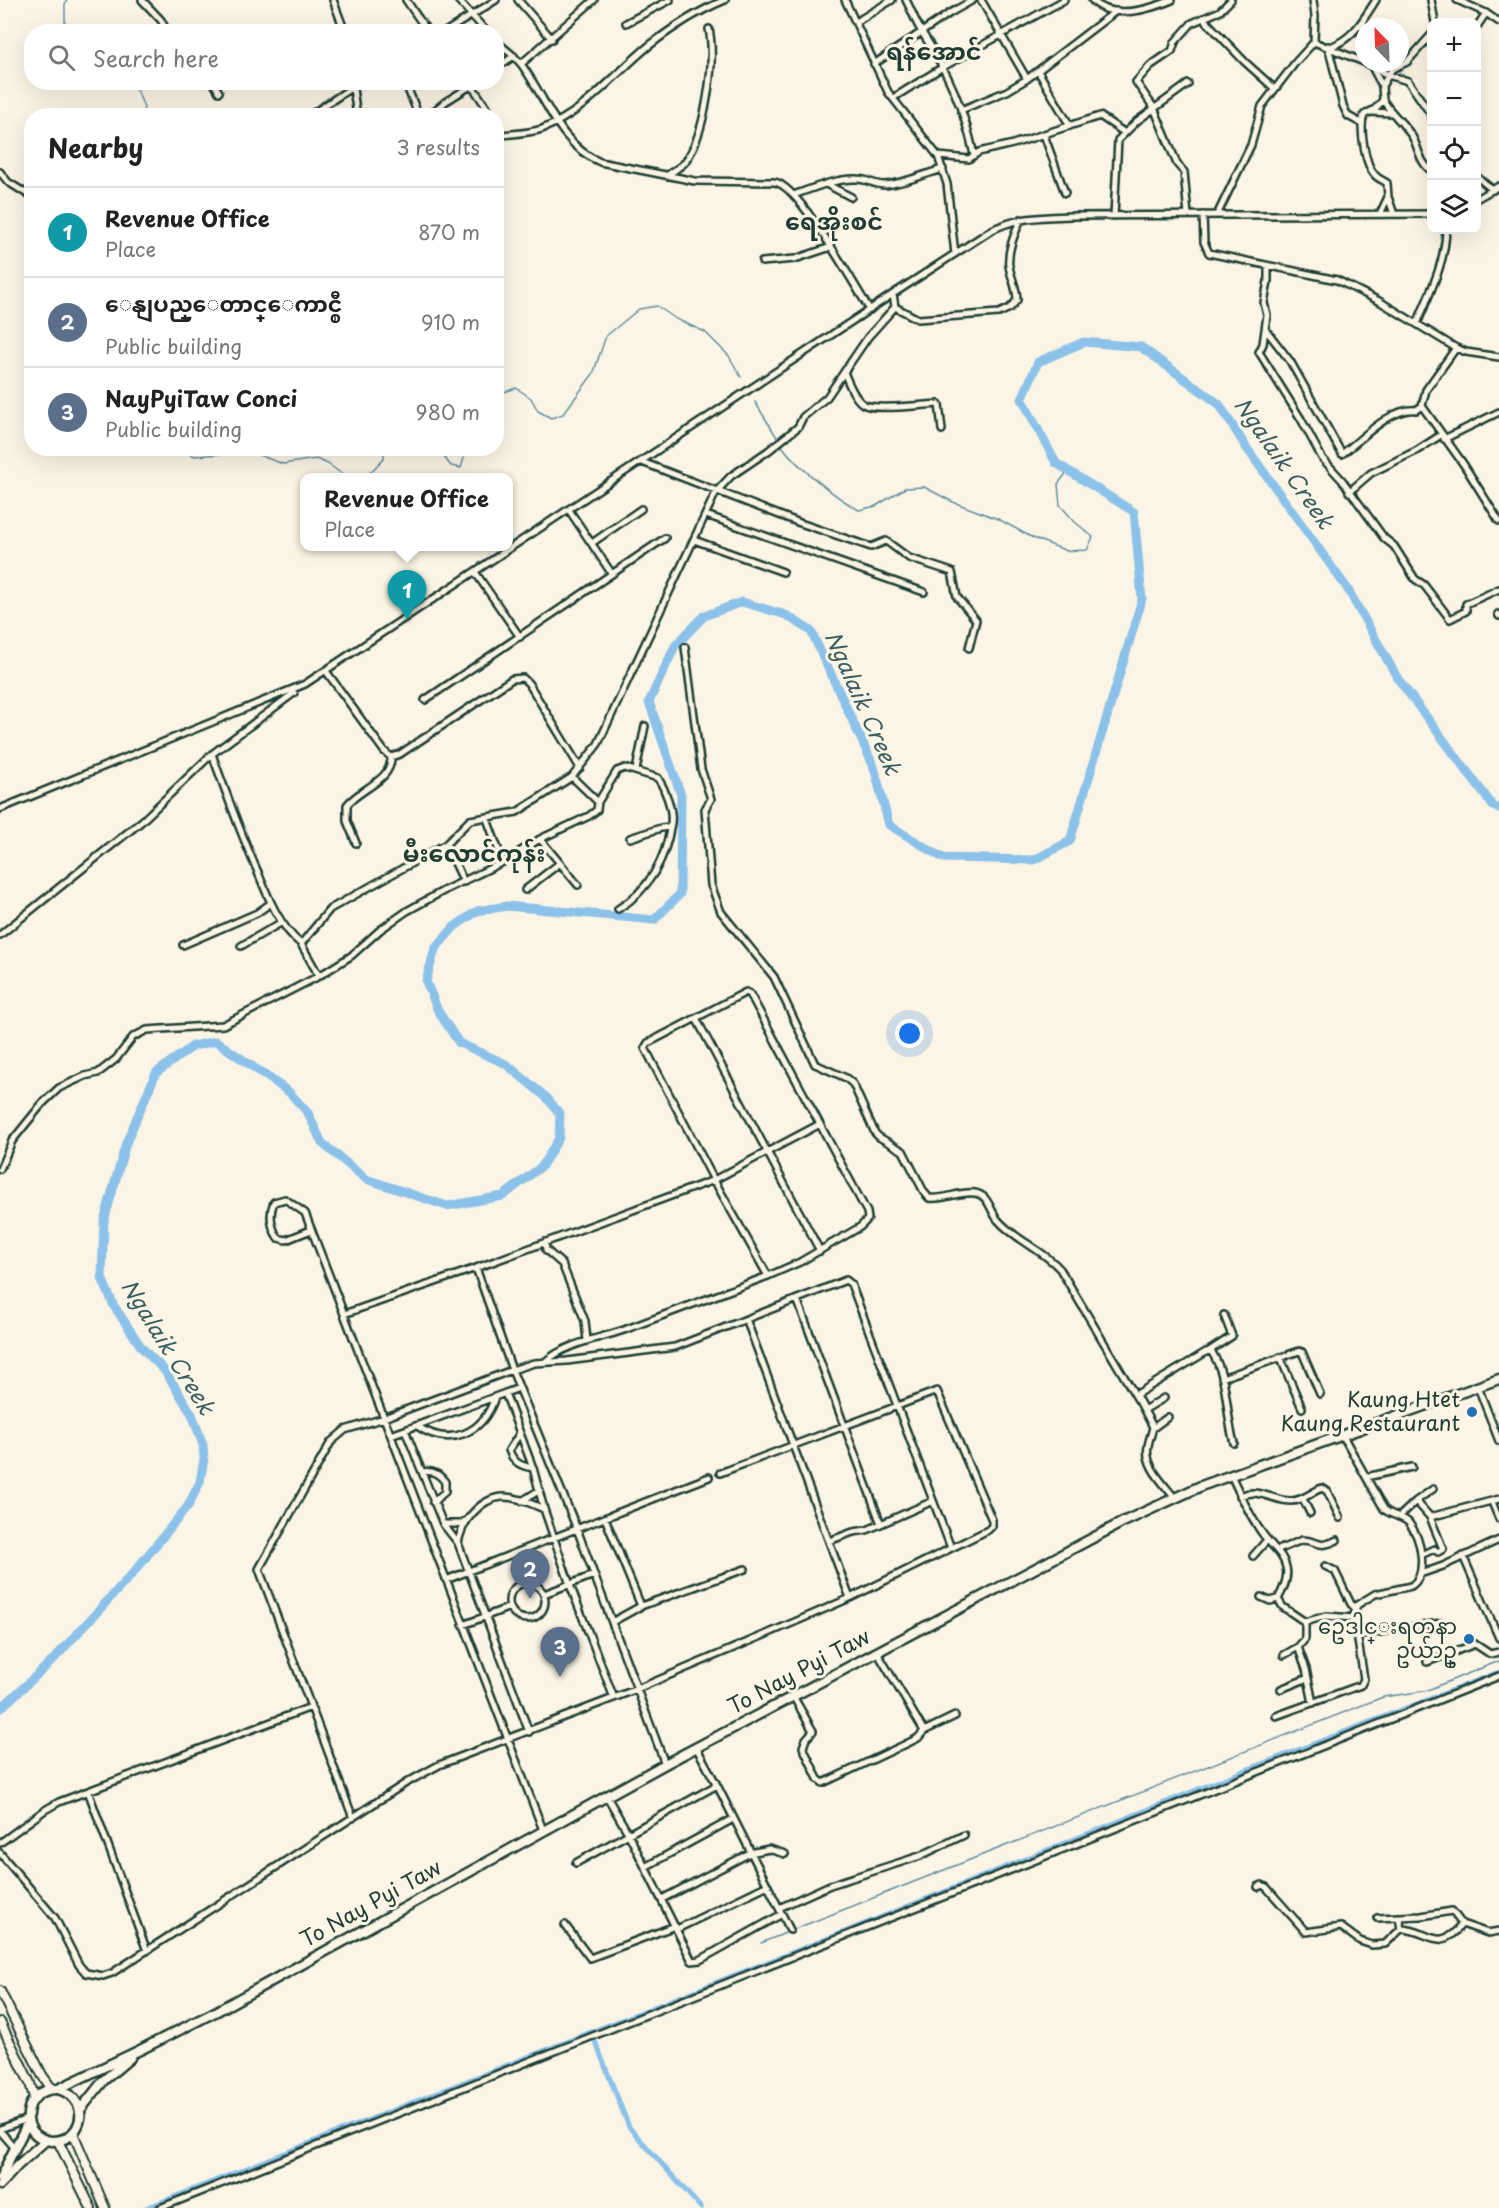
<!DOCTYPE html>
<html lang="en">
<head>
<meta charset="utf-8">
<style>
	:root { --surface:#fff; --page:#f6f6f6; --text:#222; --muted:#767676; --line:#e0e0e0; --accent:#2563eb }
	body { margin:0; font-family:"Playpen Sans","Noto Sans Myanmar",sans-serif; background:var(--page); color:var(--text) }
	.controls { position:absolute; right:18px; top:18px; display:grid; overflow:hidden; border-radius:12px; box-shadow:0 6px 24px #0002 }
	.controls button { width:54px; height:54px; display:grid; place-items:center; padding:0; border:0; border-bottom:2px solid var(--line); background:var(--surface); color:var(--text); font:30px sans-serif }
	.compass { position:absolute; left:1355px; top:18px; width:54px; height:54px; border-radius:50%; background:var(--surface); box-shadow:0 6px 24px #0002; rotate:337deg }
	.you { position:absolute; left:910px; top:1034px; width:21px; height:21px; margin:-15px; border:4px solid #fff; border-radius:50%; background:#1a73e8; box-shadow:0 0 0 9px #1a73e833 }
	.badge { display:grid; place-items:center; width:39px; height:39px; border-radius:50%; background:var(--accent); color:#fff; font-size:20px; font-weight:700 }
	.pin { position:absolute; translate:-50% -50px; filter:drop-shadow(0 2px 3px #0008) }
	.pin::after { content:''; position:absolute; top:32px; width:21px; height:18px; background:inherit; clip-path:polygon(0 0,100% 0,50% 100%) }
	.popup { position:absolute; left:300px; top:473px; width:213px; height:78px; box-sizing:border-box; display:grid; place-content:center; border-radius:12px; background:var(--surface); filter:drop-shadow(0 2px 4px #0005); font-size:20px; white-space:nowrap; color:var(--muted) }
	.popup b { font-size:22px; color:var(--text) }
	.popup::after { content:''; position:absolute; left:50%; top:100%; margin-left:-12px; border:12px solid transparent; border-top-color:var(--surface) }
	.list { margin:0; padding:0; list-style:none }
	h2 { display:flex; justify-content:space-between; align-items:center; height:78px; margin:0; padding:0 24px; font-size:26px }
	h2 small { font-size:20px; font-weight:400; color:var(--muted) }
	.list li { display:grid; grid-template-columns:39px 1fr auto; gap:18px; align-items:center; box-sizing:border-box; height:90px; padding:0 24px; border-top:2px solid var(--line) }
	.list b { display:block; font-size:22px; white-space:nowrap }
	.list p { margin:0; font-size:20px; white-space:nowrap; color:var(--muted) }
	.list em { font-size:20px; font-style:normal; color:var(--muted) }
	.icon { flex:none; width:33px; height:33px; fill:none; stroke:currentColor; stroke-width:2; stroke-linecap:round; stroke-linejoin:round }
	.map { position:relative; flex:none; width:1499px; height:2208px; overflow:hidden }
	.search { position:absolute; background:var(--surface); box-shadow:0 6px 24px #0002; left:24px; top:24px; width:480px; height:66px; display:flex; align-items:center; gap:15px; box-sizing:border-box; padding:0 21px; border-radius:24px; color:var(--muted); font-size:22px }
	.panel { position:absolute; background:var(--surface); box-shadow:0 6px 24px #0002; left:24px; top:108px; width:480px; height:348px; border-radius:24px }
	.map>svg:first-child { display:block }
</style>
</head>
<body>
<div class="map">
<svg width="1499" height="2208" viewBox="0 0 1499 2208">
	<rect width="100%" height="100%" fill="#fcf5e5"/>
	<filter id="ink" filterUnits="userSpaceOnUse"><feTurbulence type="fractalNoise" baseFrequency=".0167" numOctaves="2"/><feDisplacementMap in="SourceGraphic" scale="12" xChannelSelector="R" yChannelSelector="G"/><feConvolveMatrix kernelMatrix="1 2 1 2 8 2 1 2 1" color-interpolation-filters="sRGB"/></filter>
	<g filter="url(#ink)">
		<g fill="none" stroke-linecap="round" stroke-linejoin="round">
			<path stroke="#608da1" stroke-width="1.5" d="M65,32V4L67,0
				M127,82L138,92L144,108L141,116
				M32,206L28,212L32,228
				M496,395L516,388L531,398L538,411L551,418L563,414L593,374L606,336L639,309L657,306L676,319L705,332L729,356L741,377
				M755,402L778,439
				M781,444C793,464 838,499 859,510L876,506L905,488L924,487L953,502L998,519L1033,538L1067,551L1087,550L1093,537L1075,522L1060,505L1058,484L1068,471
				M175,448L195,456L235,453L256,454L283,464L316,459L328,464L345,476L366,477L384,458V448
				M437,448L451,466L461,468L467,448
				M792,1930L1383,1697L1425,1691L1499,1661
				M761,1943L788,1932"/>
			<path stroke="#8cc2ea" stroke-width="5" d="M592,2033L629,2127L701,2208
				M146,2208L864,1924L1246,1770L1499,1672"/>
			<path stroke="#8cc2ea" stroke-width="9" d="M0,1709L53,1660L133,1573L188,1506L200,1482L204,1459L203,1445L192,1414L165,1371L142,1348L114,1306L102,1278L104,1221L126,1143L156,1073L193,1046L216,1041L289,1092L308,1113L322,1143L366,1179L447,1206L503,1196L542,1166L559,1138L560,1114L547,1098L506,1064L459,1043L438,1011L426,981L435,949L454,927L477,911L507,906L654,920L680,894L681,795L649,702L675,646L704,616L742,602L786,615L811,631L874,767L889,825L943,858L1034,860L1070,841L1142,599L1134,512L1056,463L1022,399L1038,362L1084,342L1141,347L1219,404L1246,447L1347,588L1398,679L1493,806L1499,809"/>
			<g stroke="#1f3d34" stroke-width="10">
				<path id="street" d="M142,0L161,20L167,32
					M333,0L345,32
					M406,0L428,32
					M458,0L487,32
					M518,0L552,39
					M845,0L888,92L938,156L947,184L955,254
					M906,0C912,11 916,24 923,34C947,70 965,112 974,155
					M981,0L1027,79
					M1092,0C1112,21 1150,9 1172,0
					M1431,0L1435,22
					M1457,0L1486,13L1499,22
					M1203,18L1245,62L1275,89
					M856,22L892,0
					M626,23L670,0
					M1476,28L1486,13
					M445,32L496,0
					M496,41C505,49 514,55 521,64C546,97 559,145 600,162L695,181L774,182C798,183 855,287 870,310
					M1314,42L1364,62
					M1328,46L1343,106L1348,116L1361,123
					M1330,47C1353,39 1363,20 1376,0
					M1364,47L1362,38L1364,18
					M1366,63L1388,75L1408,81L1430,113L1432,119
					M1370,63L1382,86L1383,100L1375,109L1364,115C1359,128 1365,165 1375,175C1378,179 1383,180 1387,183L1388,197L1394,214
					M521,64L594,0
					M874,64L950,13L973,0
					M496,68L514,56
					M1038,71L1070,126
					M213,82L219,92
					M352,82L357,116
					M405,82L419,116
					M472,86L489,111V116
					M1382,86L1392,69L1407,62L1432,34
					M893,98L943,67L1064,0
					M1383,100C1391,114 1405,124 1413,138C1419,149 1420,164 1432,171
					M961,110L1007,91L1027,79L1116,11
					M1371,112L1391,113
					M309,116L360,82
					M428,116L445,102L477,82
					M1044,135L1065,193
					M496,136C511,133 527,134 542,129C586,112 615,73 650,45C673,27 698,11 725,0
					M938,156L969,159L979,152L1013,144L1100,116L1125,133
					M0,172L8,182L32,197
					M667,176C672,171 681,167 685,162C705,135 716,62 709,29
					M1476,176L1493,190
					M828,185L851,197
					M794,195C813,188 837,178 857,179C867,179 875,185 884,185C903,184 924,174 943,169
					M1476,199L1499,186
					M1380,214L1388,197
					M1188,215L1184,172L1177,164L1154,108L1136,82L1150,66L1172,51L1175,42L1192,23L1220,11L1231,0
					M1203,215L1204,242L1209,253L1337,280L1379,301L1456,348L1466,352L1499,357
					M1217,215L1251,145L1262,106L1295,63L1314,42L1315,16L1313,0
					M1114,216L1118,140L1137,121L1188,84
					M762,262L795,259L831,247
					M1268,266V281L1264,303L1267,315L1263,344L1259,352L1301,419L1322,458L1342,480L1384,538L1394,546L1415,579L1424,585L1450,619L1466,611V604L1499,589
					M895,307L918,319L999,313L1010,308L1017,300C1017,288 1011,278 1009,266C1007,251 1015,233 1021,219
					M1417,324C1430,292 1445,264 1446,230
					M1266,330L1290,361L1342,454C1362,439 1391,407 1416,410L1422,406
					M1456,348L1426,390L1422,406L1464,465L1499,521
					M844,372C848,382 854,398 863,404C874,411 924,405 939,404L942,430
					M1444,439L1499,412
					M642,462L800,523L871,547L886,541L909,558L952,572L957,597L976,620L969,648
					M1349,492L1371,473L1416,451L1441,435
					M569,510L612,574
					M706,515L924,592
					M694,540L783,572
					M592,543L641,509
					M475,572L520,637
					M1498,614L1499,616
					M685,647L701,769L711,799L705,809L711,885L721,912L774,977L815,1064L846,1078L853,1084L875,1133L879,1137L903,1151L924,1192L929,1198C945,1200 959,1191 975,1193C989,1195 990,1211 998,1220C1015,1240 1042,1249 1060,1269L1138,1400
					M326,671L384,751L391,757L400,754L512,679L523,678L529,684L580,768
					M425,700L665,538
					M212,754C226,793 240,832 257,870C268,897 279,926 301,944
					M636,770L645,726
					M572,777L598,802
					M0,809L305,684L893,294L990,231C1016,217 1041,217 1070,216L1432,214
					M487,819L503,862
					M630,838L661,828L670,827
					M540,839L578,885
					M356,843L347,821V805C360,788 392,781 391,757
					M446,844L464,882
					M525,890L560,863
					M0,935L142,821L212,754L294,693
					M183,945L257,913L271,903
					M241,946L282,922
					M319,976L301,944L330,909L446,844L470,820L517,812L572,777L598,744L716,492L731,476L768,451L798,427L803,417L827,397L868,337L895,307L893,294
					M696,1018L820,1251
					M0,1169L12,1141L42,1104L59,1088L85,1076L98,1073L116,1059L133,1037L147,1030L223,1025L319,976L351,956L380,930L407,911L445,890L503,862L540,839L589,816L597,810L598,802L617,771L625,768L658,778C665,789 673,809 671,823C666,859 649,890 618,909
					M311,1230L286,1240L278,1238C271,1227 269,1214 274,1202L285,1199L305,1213L543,1830
					M545,1242L546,1250L562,1264L566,1274L585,1321L587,1341
					M476,1268L512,1370
					M797,1299L881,1524
					M344,1314L476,1268L714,1180L820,1124
					M746,1319L850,1598
					M1209,1351L1232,1336L1224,1315
					M1280,1357L1302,1408
					M546,1361C567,1343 598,1339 624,1330C672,1312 720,1294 768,1276L800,1262L860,1227L868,1219L867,1212L750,994L746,992L648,1043L645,1048L714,1180L768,1276
					M512,1370L577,1529L665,1764
					M1222,1378L1299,1351L1302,1352L1320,1394
					M1478,1387L1499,1441
					M505,1393L533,1468L544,1509
					M1144,1410L1164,1398
					M417,1426C450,1448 483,1434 495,1397
					M1153,1428L1168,1417
					M405,1430L443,1524L458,1543
					M520,1433L509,1450C513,1462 520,1466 533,1468
					M391,1435L519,1388
					M422,1472C432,1470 439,1473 445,1482V1492L433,1502
					M1231,1475C1240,1494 1249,1515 1262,1533C1270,1545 1283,1553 1286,1567C1289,1578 1283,1590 1278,1599L1283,1607L1305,1622V1639L1298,1647L1306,1669L1313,1703
					M1366,1477L1412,1467
					M1240,1496C1259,1487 1273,1501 1291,1501C1303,1501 1311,1492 1322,1488L1327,1491L1340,1518
					M1174,1497C1163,1483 1144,1465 1148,1446C1149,1439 1152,1433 1153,1427L1137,1397V1394L1206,1352L1211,1351C1229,1377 1225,1413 1234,1443
					M1303,1499L1310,1513
					M522,1501L540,1490
					M1416,1501L1430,1517L1443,1549L1438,1552L1434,1549L1421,1555
					M1492,1502L1499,1519
					M1399,1517L1416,1501L1433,1489
					M1430,1517L1499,1499
					M605,1518L641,1606
					M443,1524H460L465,1521
					M829,1541L853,1532L867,1530L933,1501
					M1278,1550L1302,1540C1319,1540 1317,1550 1337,1540
					M1253,1556L1267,1540
					M1463,1556L1499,1638
					M1325,1566L1335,1571L1351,1604L1355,1608
					M1420,1574L1443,1566L1499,1540
					M446,1580L709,1477
					M509 1601a18 18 0 1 1 36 0a18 18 0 1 1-36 0Z
					M544,1594L594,1575
					M1261,1597L1270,1601L1278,1599
					M612,1622L641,1606L745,1569
					M1305,1622L1326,1616L1355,1618
					M463,1625L510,1607
					M1358,1635L1441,1623
					M877,1652L924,1731
					M1284,1655L1298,1647
					M1427,1662L1475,1644L1490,1654L1499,1652
					M1281,1689L1308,1678
					M793,1696L813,1731L806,1739L803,1747L818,1779L823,1783L906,1744L918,1738L924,1731L955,1716
					M1276,1716L1361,1685L1364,1679L1354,1615L1357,1605L1375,1594L1411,1586C1429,1574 1421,1538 1409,1523C1403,1516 1391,1516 1384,1509L1343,1436
					M529,1732L458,1543C462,1522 479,1499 502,1497C516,1496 532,1504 544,1509L570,1585L614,1698
					M696,1747L717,1785
					M88,1791L147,1951
					M606,1795L628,1833L692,1961L700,1960L782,1914
					M353,1818L259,1569L331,1442L345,1430L384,1418L512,1370L534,1363L567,1361L675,1347L846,1280L851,1284L951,1548
					M0,1843L45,1810L59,1802L311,1707
					M0,1853L55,1918L79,1965L86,1973L103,1976L112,1973L406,1783L439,1765L637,1689L776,1630L850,1598L988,1530L992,1526V1520L937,1391L720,1473
					M576,1863L717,1785L790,1930
					M645,1867L733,1819
					M1258,1887L1262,1885L1266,1887L1306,1932L1341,1927L1360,1941L1372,1945L1385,1944L1401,1929C1429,1929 1438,1955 1462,1924L1488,1933L1499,1931
					M662,1899L750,1853L769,1849L785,1854
					M779,1908L830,1885L920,1856L964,1835
					M1399,1917L1421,1916L1452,1911L1462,1924
					M1377,1918L1399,1917L1401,1929
					M565,1925L590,1958L675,1926
					M677,1929L768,1885
					M0,2129L27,2119
					M0,2131L14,2147
					M160,2208L1499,1676"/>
			</g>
			<g stroke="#1f3d34" stroke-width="12">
				<path id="secondary" d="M0,1991L42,2075L52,2089
					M0,2022L30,2083L34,2098
					M73,2133L105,2208
					M58,2141L91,2208"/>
			</g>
			<g stroke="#1f3d34" stroke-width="13">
				<path id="primary" d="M58,2089C75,2094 87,2111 76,2129C71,2137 62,2141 52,2141C17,2138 21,2088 58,2089L140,2050L217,2011L665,1764L1123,1522L1201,1486L1499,1379
					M80,2110L104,2080L130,2058
					M0,2178L28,2122
					M0,2185L17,2166L46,2140"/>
			</g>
			<use href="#street" stroke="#fcf5e5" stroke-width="5"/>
			<use href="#secondary" stroke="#fcf5e5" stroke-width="8"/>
			<use href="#primary" stroke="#fcf5e5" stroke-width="8"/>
		</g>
	</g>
	<g fill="#1f6fb2" stroke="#fcf5e5" stroke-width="2">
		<circle cx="1472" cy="1412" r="6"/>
		<circle cx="1469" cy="1639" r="6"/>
	</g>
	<g text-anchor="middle" stroke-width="6" stroke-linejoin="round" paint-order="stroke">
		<g font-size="21" fill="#1f3d34" stroke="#fcf5e5" text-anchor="end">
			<text x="1460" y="1407">Kaung Htet<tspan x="1460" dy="24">Kaung Restaurant</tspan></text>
			<text x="1457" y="1634">ဥေဒါင္းရတနာ<tspan x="1457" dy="24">ဥယ်ာဥ္</tspan></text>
		</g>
		<g font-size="21" fill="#1f3d34" stroke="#fcf5e5">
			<text transform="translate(799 1672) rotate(-28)" y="7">To Nay Pyi Taw</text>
			<text transform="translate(371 1904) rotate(-29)" y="7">To Nay Pyi Taw</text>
		</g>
		<g font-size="22" font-style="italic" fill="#3a5e62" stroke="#fcf5e5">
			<text transform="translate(1284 463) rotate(55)" y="8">Ngalaik Creek</text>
			<text transform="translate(863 703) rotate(66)" y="8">Ngalaik Creek</text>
			<text transform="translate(168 1347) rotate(58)" y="8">Ngalaik Creek</text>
		</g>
		<g font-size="24" font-weight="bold" fill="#1f3d34" stroke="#fcf5e5">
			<text x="934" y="60">ရန်အောင်</text>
			<text x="834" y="230">ရေအိုးစင်</text>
			<text x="474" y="862">မီးလောင်ကုန်း</text>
		</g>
	</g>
</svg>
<div class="controls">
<button>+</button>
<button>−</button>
<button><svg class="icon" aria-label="locate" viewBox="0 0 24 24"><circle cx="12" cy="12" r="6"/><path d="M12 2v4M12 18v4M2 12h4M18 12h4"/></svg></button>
<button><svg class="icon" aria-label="layers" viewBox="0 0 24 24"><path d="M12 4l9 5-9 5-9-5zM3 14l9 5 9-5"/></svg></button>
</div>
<svg class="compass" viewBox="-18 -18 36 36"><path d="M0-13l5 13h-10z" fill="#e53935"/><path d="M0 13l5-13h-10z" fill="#767676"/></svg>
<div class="you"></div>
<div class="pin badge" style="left:407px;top:620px;background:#0f9aa8">1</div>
<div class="popup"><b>Revenue Office</b>Place</div>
<div class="pin badge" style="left:530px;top:1599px;background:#5c6f8a">2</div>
<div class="pin badge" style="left:560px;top:1677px;background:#5c6f8a">3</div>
<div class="search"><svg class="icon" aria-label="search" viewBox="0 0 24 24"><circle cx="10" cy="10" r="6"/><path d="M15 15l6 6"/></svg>Search here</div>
<section class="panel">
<h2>Nearby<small>3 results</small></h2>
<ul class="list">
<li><span class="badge" style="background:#0f9aa8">1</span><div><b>Revenue Office</b><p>Place</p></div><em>870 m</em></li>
<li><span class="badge" style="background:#5c6f8a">2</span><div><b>ေနျပည္ေတာင္ေကာင္စီ</b><p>Public building</p></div><em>910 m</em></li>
<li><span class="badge" style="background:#5c6f8a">3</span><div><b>NayPyiTaw Conci</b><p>Public building</p></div><em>980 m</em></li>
</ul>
</section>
</div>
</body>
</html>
